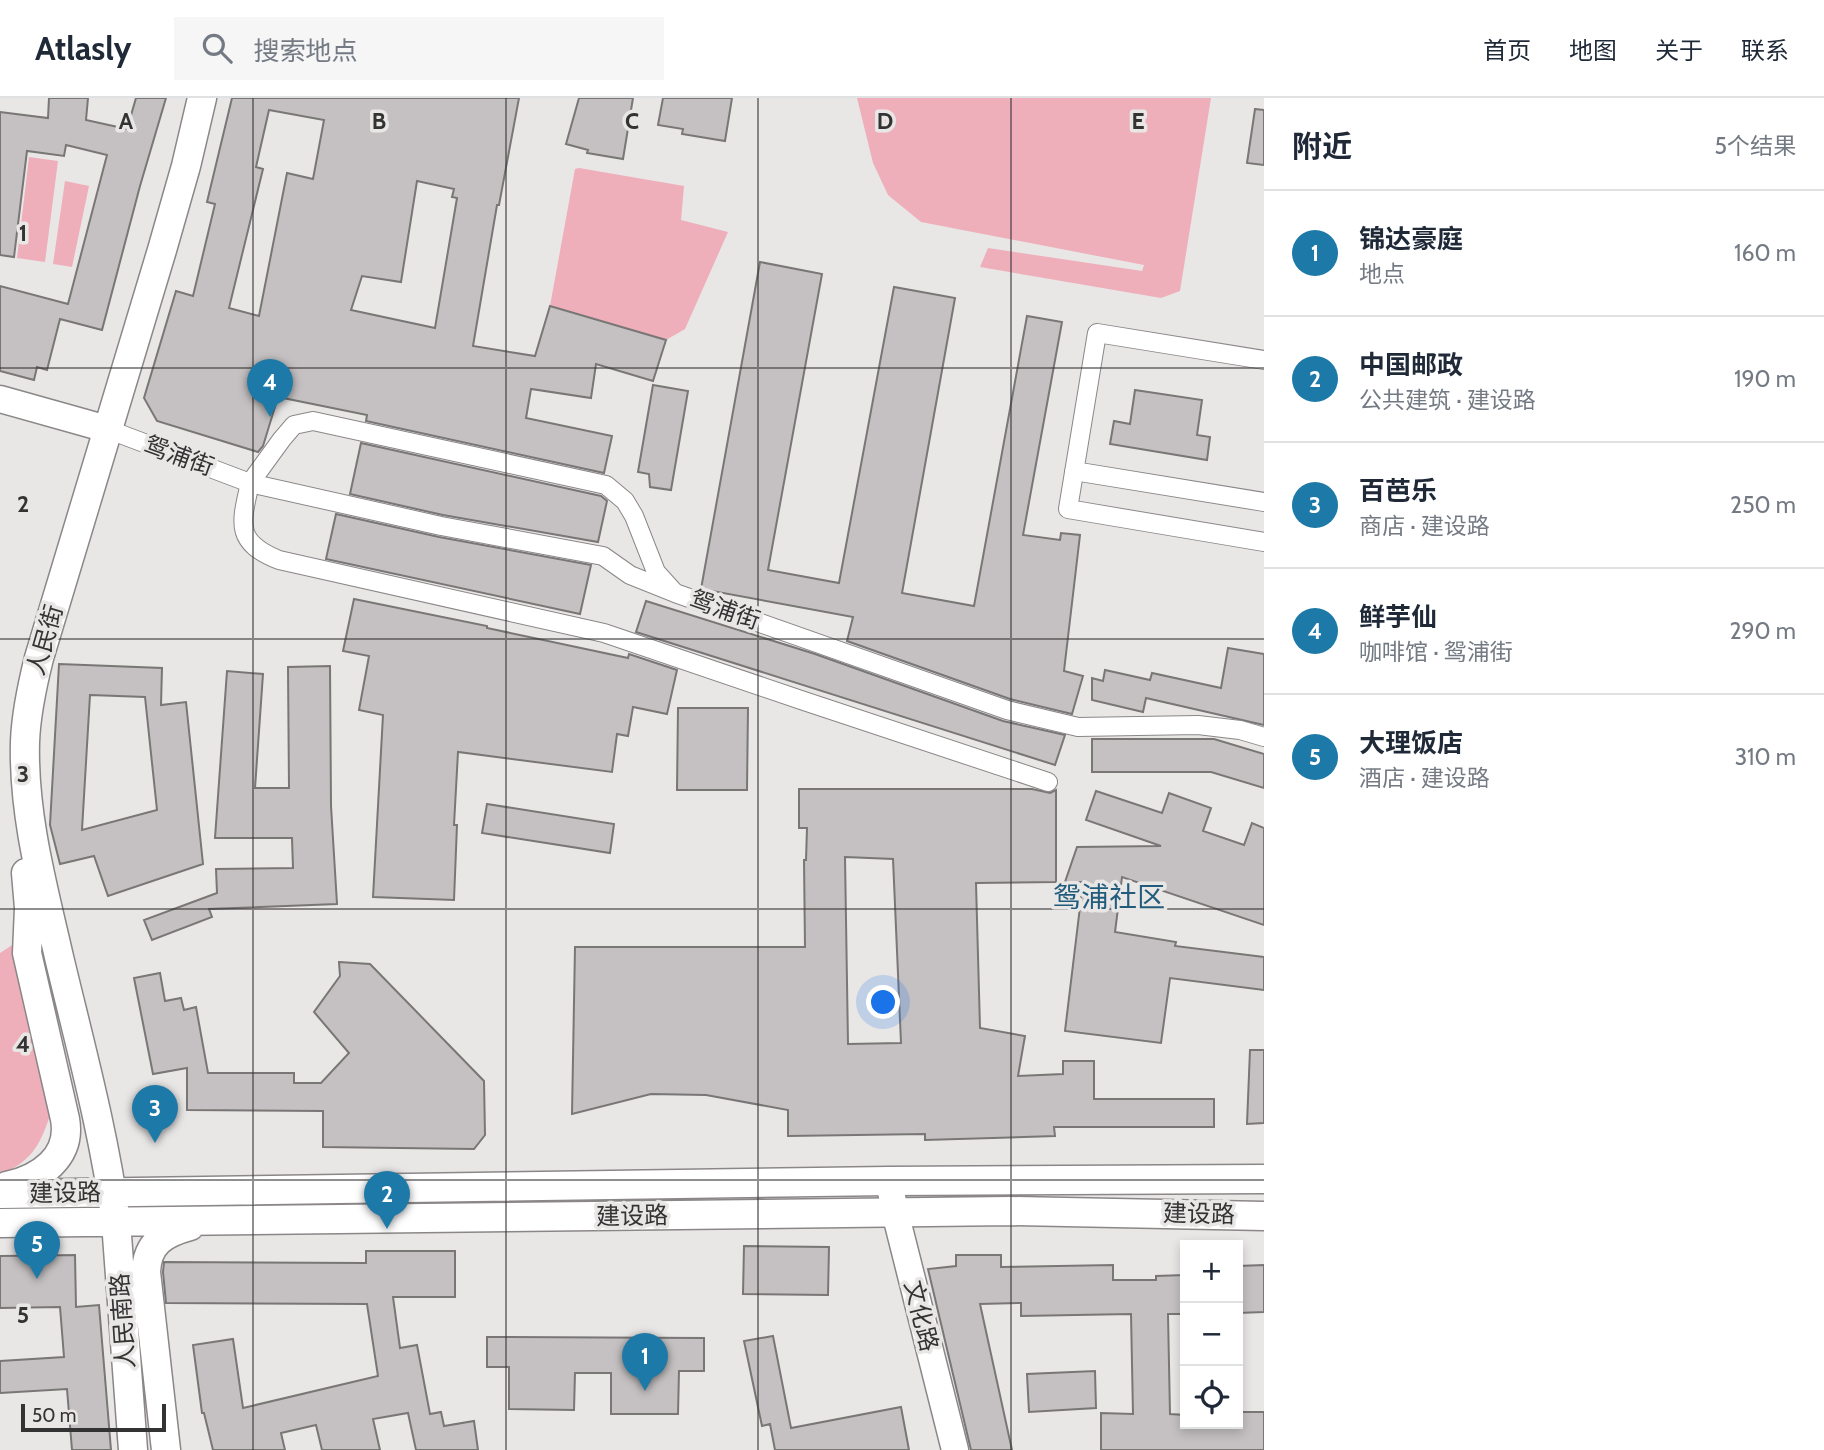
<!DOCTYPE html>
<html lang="zh">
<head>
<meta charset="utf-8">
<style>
	:root { --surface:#fff; --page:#f6f6f7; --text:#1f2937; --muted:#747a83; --line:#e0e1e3; --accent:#1d79a7 }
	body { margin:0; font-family:Cabin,"Noto Sans SC",sans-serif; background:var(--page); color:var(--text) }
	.controls { position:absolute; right:21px; bottom:21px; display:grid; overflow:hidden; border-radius:0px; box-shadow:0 4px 10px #0003 }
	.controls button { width:63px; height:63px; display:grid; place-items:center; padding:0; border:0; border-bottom:2px solid var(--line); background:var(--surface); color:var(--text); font:35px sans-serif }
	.scale { position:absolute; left:21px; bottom:18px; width:145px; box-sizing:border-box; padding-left:7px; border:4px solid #343333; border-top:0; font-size:19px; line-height:24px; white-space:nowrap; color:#343333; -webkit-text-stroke:5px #e9e6e6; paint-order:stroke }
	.you { position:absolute; left:884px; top:905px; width:24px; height:24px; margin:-18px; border:5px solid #fff; border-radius:50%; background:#1a73e8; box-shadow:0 0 0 10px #1a73e833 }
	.badge { display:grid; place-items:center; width:46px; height:46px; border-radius:50%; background:var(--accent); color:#fff; font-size:23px; font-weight:700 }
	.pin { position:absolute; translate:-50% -58px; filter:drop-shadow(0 2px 4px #0008) }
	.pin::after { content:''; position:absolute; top:37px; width:24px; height:21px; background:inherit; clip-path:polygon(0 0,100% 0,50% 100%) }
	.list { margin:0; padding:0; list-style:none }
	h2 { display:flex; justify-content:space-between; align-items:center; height:91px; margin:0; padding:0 28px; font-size:30px }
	h2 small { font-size:23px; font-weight:400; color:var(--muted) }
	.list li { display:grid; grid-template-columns:46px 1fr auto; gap:21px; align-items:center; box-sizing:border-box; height:126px; padding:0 28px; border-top:2px solid var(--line) }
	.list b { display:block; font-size:26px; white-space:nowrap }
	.list p { margin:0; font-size:23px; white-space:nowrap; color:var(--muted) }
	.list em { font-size:23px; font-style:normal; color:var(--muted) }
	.icon { flex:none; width:38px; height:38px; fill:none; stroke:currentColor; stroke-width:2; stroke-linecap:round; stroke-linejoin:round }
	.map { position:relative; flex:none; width:1264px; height:1352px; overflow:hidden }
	header { display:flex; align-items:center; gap:42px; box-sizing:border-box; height:98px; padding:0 35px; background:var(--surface); border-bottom:2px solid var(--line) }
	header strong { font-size:33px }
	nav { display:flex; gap:38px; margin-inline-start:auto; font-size:24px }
	.search { width:490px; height:63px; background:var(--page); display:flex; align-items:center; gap:18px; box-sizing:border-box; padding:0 24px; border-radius:0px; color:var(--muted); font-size:26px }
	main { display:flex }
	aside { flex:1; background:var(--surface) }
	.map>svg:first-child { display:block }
</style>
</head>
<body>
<header>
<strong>Atlasly</strong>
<div class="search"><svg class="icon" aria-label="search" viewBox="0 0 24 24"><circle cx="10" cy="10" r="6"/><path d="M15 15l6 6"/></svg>搜索地点</div>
<nav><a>首页</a><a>地图</a><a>关于</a><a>联系</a></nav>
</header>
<main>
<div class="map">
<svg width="1264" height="1352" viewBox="0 0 1264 1352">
	<rect width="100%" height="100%" fill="#e9e6e6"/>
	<path fill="#eeafba" d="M857,0H1211L1180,193L1161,200L980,169L988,150L1142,173L1144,167L921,124L888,97L873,65Z
		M29,59L58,63L45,164L17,160Z
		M579,70L684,88L681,122L728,134L685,231L666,242L550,208L575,71Z
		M65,83L89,88L72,169L53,166Z
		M17,844L52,1012C40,1046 35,1061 0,1077V855Z"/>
	<path fill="#c5c1c2" stroke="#797676" stroke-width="2" fill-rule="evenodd" d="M49,0H88L86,22L127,31L136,0H166L140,88L102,232L60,221L47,272L37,269L34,282L0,273V188L68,206L107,57L66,47L64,58L27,53L14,159L0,157V14L48,20Z
		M232,0H519L499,107H497L473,248L535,258L550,208L666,242L653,283L596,266L591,300L531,291L526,320L612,338L604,375L366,323L367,317L278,299L263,348L258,354L157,323L144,300L176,193L193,198L215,106L207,104ZM269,12L324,22L313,81L287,75L259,218L229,210L263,71L256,69ZM417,83L454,91L452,99L457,100L435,230L351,212L362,178L401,184Z
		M579,0H633L623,61L587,55L588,52L566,46Z
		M663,0H732L725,43L682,36L683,31L658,27Z
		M1255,11L1264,12V67L1247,65Z
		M760,164L822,176L768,472L839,485L894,189L955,200L902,495L974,508L1027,218L1062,224L1023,437L1060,442L1061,435L1080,437L1064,573L1083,578L1072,616L1010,601L847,543L853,519L701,491Z
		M653,287L688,293L671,392L650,389L649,376L638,374Z
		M1135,292L1202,302L1197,337L1210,339L1207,362L1110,346L1114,323L1130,326Z
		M361,345L601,398L607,403L598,444L443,417L350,396Z
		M336,416L439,439L591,467L580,516L326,461Z
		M354,501L487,528V530L628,560L629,556L677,572L667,616L633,609L628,638L617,636L612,674L458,654L454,727H457L454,802L373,799L383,617L359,612L369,558L343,553Z
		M646,503L815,556L1003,623L1065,637L1055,667L636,534Z
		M1228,550L1264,556V627L1146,600L1143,614L1092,602V580L1103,583L1105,572L1150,582L1152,575L1221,590Z
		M59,566L162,570L161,607L186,604L203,766L108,798L94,758L60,766L50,727ZM90,597L145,599L157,712L82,732Z
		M330,568L331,708L337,806L209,811L212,819L152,842L144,822L217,795L216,771L293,770L292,740H215L227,573L263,576L255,690H289L288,569Z
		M678,610H748L747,692H677Z
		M1092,641H1214L1264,656V690L1211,674H1092Z
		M799,691H1032L1050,695L1056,692V784L976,785L980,930L1025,938L1018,978L1063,976V963H1094V1001H1214V1029H1054L1055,1038L925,1042V1036L788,1038V1012L706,997L651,996L572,1016L575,849H805L804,762H806L807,730H799ZM845,759L893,761L901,945L848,946Z
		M1096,693L1162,715L1169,695L1211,710L1203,733L1244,747L1252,725L1264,730V827L1122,779L1115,834L1176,844L1175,848L1264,859V892L1170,880L1161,945L1065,933L1083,784H1065L1077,749L1161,748L1086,722Z
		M487,706L614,726L610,755L482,735Z
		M339,864L370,866L484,983L485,1037L474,1051L323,1049V1013L187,1012V970L153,976L134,880L160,875L165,903L181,900L184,912L196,909L208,975H294V985H321L349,955L314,914L340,878Z
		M1250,952H1264V1025L1247,1026Z
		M744,1148L829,1149L828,1197L743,1196Z
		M366,1153H455V1199H393L400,1250L417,1247L430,1316L441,1314L444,1328L474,1323L478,1352H416L408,1315L373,1321L380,1352H322L316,1327L281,1335L285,1352H213L204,1315H202L193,1247L233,1241L243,1310L378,1278L367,1206L166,1205L163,1174L164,1164L366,1165Z
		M75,1157L76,1209L99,1207L111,1352H72L67,1291L0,1295V1263L64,1259L60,1209L0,1210V1158Z
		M956,1157H1001V1169L1113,1167V1182H1156V1178L1185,1177V1216H1168L1170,1316L1185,1317V1326H1238V1314H1264V1352H1101V1315L1133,1316L1131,1216L1021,1218V1205L980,1206L1012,1352H971L928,1171L956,1168Z
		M1264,1167V1214L1238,1215V1168Z
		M773,1238L791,1330L901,1309L909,1352H775L770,1326L762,1328L744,1243Z
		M487,1239L704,1240V1273H679L678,1316H611V1275H575L574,1312L509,1311V1269H487Z
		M1095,1273L1096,1310L1029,1314L1027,1276Z"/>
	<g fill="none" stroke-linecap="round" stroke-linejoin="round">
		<g stroke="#8b8788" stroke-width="20">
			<path id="street" d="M1264,262L1097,235L1068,411L1264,444
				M107,331L250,385L282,341L294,327L313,323L606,387L625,403L634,418L656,474L675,495L1007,612L1078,629L1198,627L1240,632L1264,639
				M1074,373L1264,404
				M675,495L630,477L603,458L441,428L250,385C241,425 234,444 279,462L604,535L804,603L1048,684"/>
		</g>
		<g stroke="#8b8788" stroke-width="29">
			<path id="secondary" d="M0,301L107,331
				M889,1083L895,1114L955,1352"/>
		</g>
		<g stroke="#8b8788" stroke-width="31">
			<path id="primary" d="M7,1088C40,1081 72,1059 65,1021L27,855L29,810L26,775
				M0,1096L889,1083L1264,1081
				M0,1125L1011,1113L1264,1118
				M133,1352L116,1124C104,1034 80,947 59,859C43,789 23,717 25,644C26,615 32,588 39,560L162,152L186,68L202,0
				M166,1352L146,1174C147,1145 164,1135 190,1128"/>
		</g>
		<use href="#street" stroke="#fff" stroke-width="18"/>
		<use href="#secondary" stroke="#fff" stroke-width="26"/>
		<use href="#primary" stroke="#fff" stroke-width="28"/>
	</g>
	<path fill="none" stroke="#343333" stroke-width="2" stroke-opacity="0.55" d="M253,0V1352M506,0V1352M758,0V1352M1011,0V1352M0,270H1264M0,541H1264M0,811H1264M0,1082H1264"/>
	<g text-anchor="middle" stroke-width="7" stroke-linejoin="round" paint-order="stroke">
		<g font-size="24" fill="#343333" stroke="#e9e6e6">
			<text transform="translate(179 358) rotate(20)" y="8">鸳浦街</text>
			<text transform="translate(725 512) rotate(19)" y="8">鸳浦街</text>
			<text transform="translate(45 542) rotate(-74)" y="8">人民街</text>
			<text transform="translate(65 1095) rotate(-1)" y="8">建设路</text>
			<text transform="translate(1199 1116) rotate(1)" y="8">建设路</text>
			<text transform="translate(632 1118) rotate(-1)" y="8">建设路</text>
			<text transform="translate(921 1218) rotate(76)" y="8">文化路</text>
			<text transform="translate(123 1223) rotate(-94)" y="8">人民南路</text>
		</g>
		<g font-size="28" fill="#215c7c" stroke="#e9e6e6">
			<text x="1109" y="809">鸳浦社区</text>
		</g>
	</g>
	<g font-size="23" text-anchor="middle" font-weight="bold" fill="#343333" stroke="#e9e6e6" stroke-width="7" stroke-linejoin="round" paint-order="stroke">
		<text x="126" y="31">A</text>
		<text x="379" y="31">B</text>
		<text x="632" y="31">C</text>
		<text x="885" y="31">D</text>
		<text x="1138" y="31">E</text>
		<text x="23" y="143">1</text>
		<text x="23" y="414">2</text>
		<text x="23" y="684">3</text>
		<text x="23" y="954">4</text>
		<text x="23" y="1225">5</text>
	</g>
</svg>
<div class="controls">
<button>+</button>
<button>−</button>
<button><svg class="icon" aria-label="locate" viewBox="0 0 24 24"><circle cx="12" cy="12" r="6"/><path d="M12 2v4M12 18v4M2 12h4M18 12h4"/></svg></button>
</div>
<div class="scale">50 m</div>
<div class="you"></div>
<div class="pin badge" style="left:645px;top:1293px">1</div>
<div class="pin badge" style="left:387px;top:1131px">2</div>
<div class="pin badge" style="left:155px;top:1045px">3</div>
<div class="pin badge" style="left:270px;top:319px">4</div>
<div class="pin badge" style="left:37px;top:1181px">5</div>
</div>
<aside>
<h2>附近<small>5个结果</small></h2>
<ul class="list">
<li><span class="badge">1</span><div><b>锦达豪庭</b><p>地点</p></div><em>160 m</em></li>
<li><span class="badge">2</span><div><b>中国邮政</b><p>公共建筑 · 建设路</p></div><em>190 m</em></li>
<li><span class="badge">3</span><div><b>百芭乐</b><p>商店 · 建设路</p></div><em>250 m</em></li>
<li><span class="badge">4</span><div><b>鲜芋仙</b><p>咖啡馆 · 鸳浦街</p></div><em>290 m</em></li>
<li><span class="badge">5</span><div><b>大理饭店</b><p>酒店 · 建设路</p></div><em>310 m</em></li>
</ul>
</aside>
</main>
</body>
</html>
